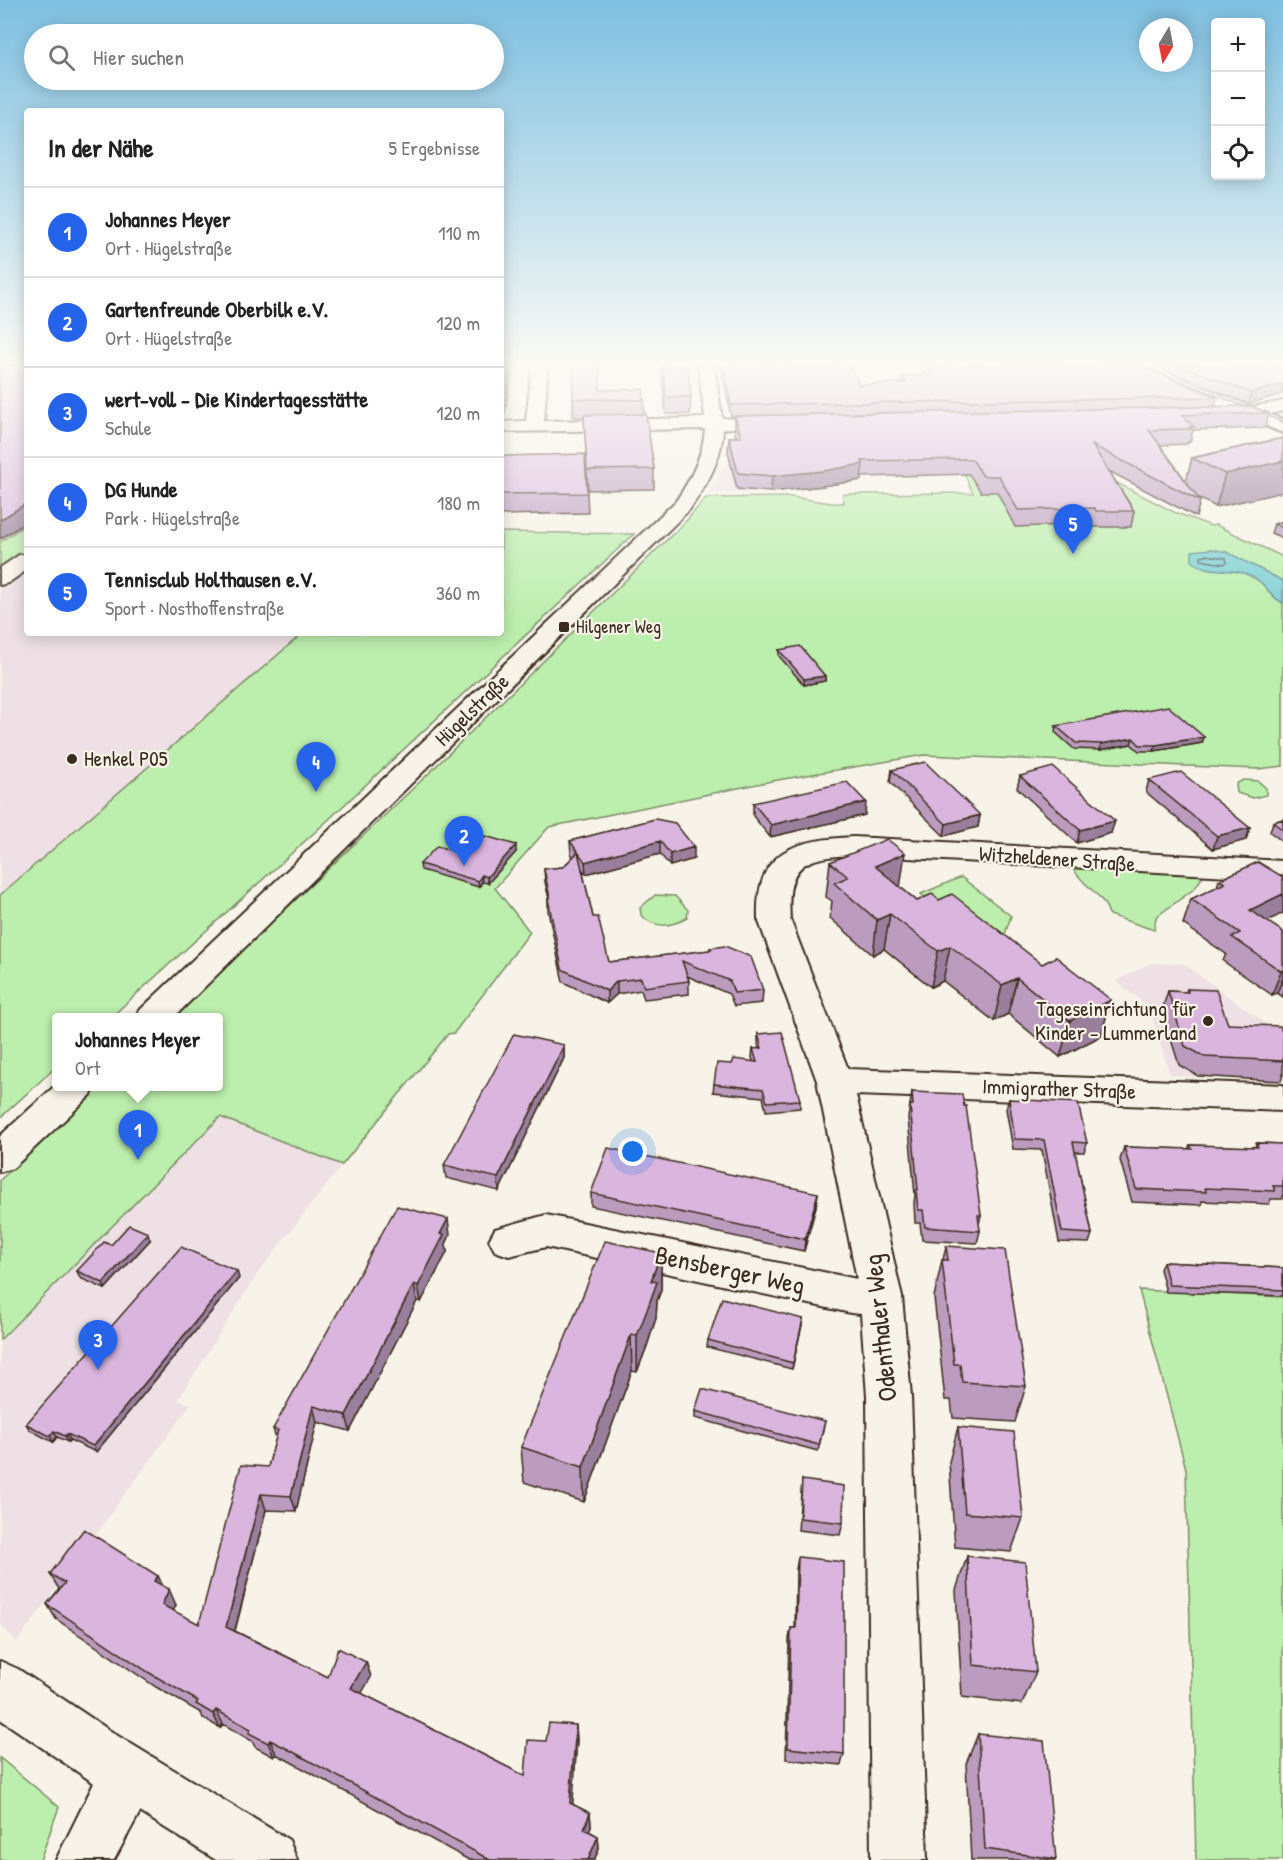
<!DOCTYPE html>
<html lang="de">
<head>
<meta charset="utf-8">
<style>
	:root { --surface:#fff; --page:#f2f2f2; --text:#222; --muted:#767676; --line:#e0e0e0; --accent:#2563eb }
	body { margin:0; font-family:"Patrick Hand",sans-serif; background:var(--page); color:var(--text) }
	.controls { position:absolute; right:18px; top:18px; display:grid; overflow:hidden; border-radius:6px; box-shadow:0 3px 15px #0003 }
	.controls button { width:54px; height:54px; display:grid; place-items:center; padding:0; border:0; border-bottom:2px solid var(--line); background:var(--surface); color:var(--text); font:30px sans-serif }
	.compass { position:absolute; left:1139px; top:18px; width:54px; height:54px; border-radius:50%; background:var(--surface); box-shadow:0 3px 15px #0003; rotate:190deg }
	.you { position:absolute; left:633px; top:1152px; width:21px; height:21px; margin:-15px; border:4px solid #fff; border-radius:50%; background:#1a73e8; box-shadow:0 0 0 9px #1a73e833 }
	.badge { display:grid; place-items:center; width:39px; height:39px; border-radius:50%; background:var(--accent); color:#fff; font-size:20px; font-weight:700 }
	.pin { position:absolute; translate:-50% -50px; filter:drop-shadow(0 2px 3px #0008) }
	.pin::after { content:''; position:absolute; top:32px; width:21px; height:18px; background:inherit; clip-path:polygon(0 0,100% 0,50% 100%) }
	.popup { position:absolute; left:52px; top:1013px; width:171px; height:78px; box-sizing:border-box; display:grid; place-content:center; border-radius:6px; background:var(--surface); filter:drop-shadow(0 2px 4px #0005); font-size:20px; white-space:nowrap; color:var(--muted) }
	.popup b { font-size:22px; color:var(--text) }
	.popup::after { content:''; position:absolute; left:50%; top:100%; margin-left:-12px; border:12px solid transparent; border-top-color:var(--surface) }
	.list { margin:0; padding:0; list-style:none }
	h2 { display:flex; justify-content:space-between; align-items:center; height:78px; margin:0; padding:0 24px; font-size:26px }
	h2 small { font-size:20px; font-weight:400; color:var(--muted) }
	.list li { display:grid; grid-template-columns:39px 1fr auto; gap:18px; align-items:center; box-sizing:border-box; height:90px; padding:0 24px; border-top:2px solid var(--line) }
	.list b { display:block; font-size:22px; white-space:nowrap }
	.list p { margin:0; font-size:20px; white-space:nowrap; color:var(--muted) }
	.list em { font-size:20px; font-style:normal; color:var(--muted) }
	.icon { flex:none; width:33px; height:33px; fill:none; stroke:currentColor; stroke-width:2; stroke-linecap:round; stroke-linejoin:round }
	.map { position:relative; flex:none; width:1283px; height:1860px; overflow:hidden }
	.search { position:absolute; background:var(--surface); box-shadow:0 3px 15px #0003; left:24px; top:24px; width:480px; height:66px; display:flex; align-items:center; gap:15px; box-sizing:border-box; padding:0 21px; border-radius:33px; color:var(--muted); font-size:22px }
	.panel { position:absolute; background:var(--surface); box-shadow:0 3px 15px #0003; left:24px; top:108px; width:480px; height:528px; border-radius:6px }
	.map>svg:first-child { display:block }
</style>
</head>
<body>
<div class="map">
<svg width="1283" height="1860" viewBox="0 0 1283 1860">
	<rect width="100%" height="100%" fill="#f7f3e8"/>
	<filter id="ink" filterUnits="userSpaceOnUse"><feTurbulence type="fractalNoise" baseFrequency=".0167" numOctaves="2"/><feDisplacementMap in="SourceGraphic" scale="12" xChannelSelector="R" yChannelSelector="G"/><feConvolveMatrix kernelMatrix="1 2 1 2 8 2 1 2 1" color-interpolation-filters="sRGB"/></filter>
	<g filter="url(#ink)">
		<path fill="#eee0e5" d="M0,365H27V633H303L0,895Z
			M818,457L827,488L760,493H709L726,464H755Z
			M1151,963L1184,964L1283,1036V1081L1170,1075L1149,1007L1116,981Z
			M221,1117L342,1165L257,1274L178,1400L191,1404L17,1642L0,1624V1340Z"/>
		<path fill="#bceead" stroke="#7c8c66" stroke-width="1.5" d="M1070,459L1174,512L1211,526L1216,525L1283,557V766L1258,769L924,755L772,781L549,827L495,888L530,932L454,1033L448,1034L342,1165L220,1117L0,1340V1180L99,1087L219,1086V1018L172,1017L425,777L687,520L706,498L791,497L831,503H844L843,494L973,493L958,460Z
			M27,524V552L0,570V542Z
			M501,532L634,534L326,822L111,1017L57,1018V1066L0,1118V895L303,633H501Z
			M1243,780L1258,781L1266,788V795L1253,798L1237,793L1236,784Z
			M1073,868L1204,875L1194,889L1156,917L1154,930L1109,915C1105,895 1082,886 1073,868Z
			M961,877L1011,916L1004,937L966,931L921,894Z
			M655,895L675,896L688,910L687,918C670,927 655,929 641,915L640,908Z
			M1139,1290L1283,1297V1860H1196L1186,1469Z
			M0,1758L59,1807L40,1860H0Z"/>
		<path fill="#7fd0d5" stroke="#648e8c" stroke-width="1.5" d="M1212,549L1227,552L1283,581V603C1266,595 1268,582 1246,574C1229,568 1206,573 1192,561V551Z"/>
		<g fill="none" stroke-linecap="round" stroke-linejoin="round">
			<path stroke="#566c67" stroke-width="1.5" d="M1206,555L1226,558L1227,562L1224,564L1201,560V556Z"/>
			<g stroke="#3b2a1e" stroke-width="4">
				<path id="minor" d="M532,365H548L544,421L705,418L698,365H714L722,418L740,419L743,423L740,427L723,429C722,460 707,484 690,509L173,1018H135L140,1010L676,501C691,479 703,456 705,429L501,432V422L526,421Z
					M1283,401V411C1260,416 1236,423 1213,418L1210,414L1213,410L1241,409Z
					M27,554V570L8,583L0,585V568L19,555Z
					M854,837L1283,861V879L854,855C803,857 786,864 790,919L848,1069L1283,1085V1111L856,1095L902,1297L911,1396L927,1860H871L867,1396L861,1314L851,1313L546,1247L509,1256L495,1251L489,1240L495,1229L546,1215L857,1279L817,1081L758,919C755,850 794,840 854,837Z
					M57,1084V1086H96L91,1095L13,1168L0,1172V1136Z
					M0,1661L18,1669L118,1736L289,1840L297,1860H216L140,1812L114,1860H56L94,1783L0,1719Z"/>
			</g>
			<g stroke="#3b2a1e" stroke-width="5">
				<path id="major" d="M1125,365H1148L1283,420V433L1128,369Z"/>
			</g>
			<use href="#minor" fill="#f7f3e8" fill-rule="evenodd"/>
			<use href="#major" fill="#f7f3e8" fill-rule="evenodd"/>
			<path stroke="#3b2a1e" stroke-width="1.5" d="M1141,365L1283,422"/>
		</g>
		<path fill="#bb9cbf" stroke="#3b2a1e" stroke-width="1.5" d="M501,365H512L504,417H501Z
			M661,365H687L691,397L690,414H666Z
			M721,365H850L859,385L902,383V376H925L918,365H1138L1217,397L1215,406L1269,413L1265,428L1193,430L1190,442H1188L1187,444L1160,445L1186,481L1192,458L1283,438L1216,507L1198,498L1200,501L1196,517L1109,471L1134,511L1131,527H1093L1092,524L1015,527L997,492H981L969,474L862,477L861,480L822,486L771,492L737,489L728,452L729,437H736L735,431V416L912,412L731,416Z
			M1153,365H1283V394H1281L1249,404Z
			M600,390L644,400V414L654,469V489L588,490L584,417H573V399Z
			M501,456L587,493L588,513L501,515Z
			M1283,521V538L1271,533L1274,524Z
			M779,650L825,676V681L804,685L779,656Z
			M1056,726L1204,737L1202,743L1154,751H1139L1131,744L1100,750L1074,749L1055,732Z
			M892,770L980,815L978,827L944,836L890,782Z
			M1020,776L1111,833L1077,843L1017,788Z
			M1149,780L1250,828L1246,840L1213,849L1146,792Z
			M753,803L865,815L770,837L753,816Z
			M655,819L694,859L670,866L660,854L586,874L582,869L593,917L609,962L710,950V948L763,990L762,1003L734,1006L729,994L687,976L689,981V994L644,999L641,990L617,994L607,1003L563,982L548,911V899H549L545,882L544,869L563,867L573,857L571,853L570,841Z
			M1283,819V842L1270,832L1273,822Z
			M516,852L488,883L482,882L479,887L421,870L420,864L468,855Z
			M830,862L900,887L917,901L1101,1036L1060,1057L1008,1014L994,1021L943,981L931,987L884,949L873,955L830,918L832,901L826,897Z
			M1258,862L1267,922L1283,932V997L1277,993L1272,995L1223,961L1226,954L1183,924L1191,899L1217,887L1219,880Z
			M1187,989L1228,1024L1283,1035V1075L1281,1081L1198,1076L1179,1065L1162,1010L1168,991L1186,992Z
			M758,1034L800,1100V1108L766,1111L763,1097L713,1092L714,1084L732,1064L753,1062L752,1057L753,1049H759L758,1042Z
			M564,1045V1058L499,1191L446,1178L444,1165Z
			M912,1092L981,1215L979,1224L980,1231L977,1243L922,1240L920,1223H915L914,1203L915,1195L908,1118Z
			M1009,1099L1087,1143L1084,1152H1075L1092,1234L1089,1243L1059,1242L1042,1150L1013,1149L1006,1109Z
			M1256,1143L1283,1144V1199H1271L1269,1204L1202,1201L1201,1205L1132,1202L1120,1160L1124,1147L1188,1149L1190,1145L1255,1147Z
			M591,1193H818L816,1206L804,1251L591,1206Z
			M450,1235L446,1244L447,1252L421,1302L417,1301L350,1431L317,1422L296,1511L266,1510L235,1631L328,1677L366,1662L371,1677L361,1693L525,1776L546,1741L577,1739L572,1804L590,1813L591,1826L589,1831L598,1836L599,1849L594,1860H469L291,1762L276,1754L274,1757L255,1747L252,1741L223,1724L220,1728L203,1718L201,1713L156,1687L56,1619L47,1604L59,1589L50,1574L158,1576L163,1586L176,1605L173,1611L199,1624L268,1467L276,1438L273,1429Z
			M150,1240L105,1289L80,1278L77,1271L111,1245Z
			M946,1246L1026,1386L1015,1422L953,1418L951,1400H945L934,1297L942,1260H943Z
			M661,1253V1290L657,1301L656,1318L647,1346L637,1372L632,1371L584,1502L524,1482L521,1447Z
			M1163,1262L1283,1268V1296L1166,1292L1160,1269Z
			M239,1278L96,1452L70,1440L68,1442L57,1437L53,1442L30,1430L26,1424Z
			M803,1319L792,1369L707,1347L708,1340Z
			M695,1411L825,1421L818,1451L695,1418Z
			M958,1427L1023,1518L1011,1552L955,1547L949,1462Z
			M802,1480L843,1523L840,1535L798,1530Z
			M967,1556L1036,1672L1022,1704L962,1697L956,1590Z
			M798,1557L844,1754L841,1765L786,1759L789,1639L791,1628H795L796,1569Z
			M978,1734L1056,1859L1055,1860H971L966,1764Z"/>
		<path fill="#997f9b" stroke="#3b2a1e" stroke-width="1.5" d="M509,365H512L504,417L503,403Z
			M1283,384L1281,394L1249,404L1251,393Z
			M1283,461V492L1216,507L1225,474Z
			M863,464L861,480L822,486L771,492L772,476Z
			M27,503V522L0,539V520Z
			M825,676V681L804,685V679Z
			M1204,737L1202,743L1154,751L1156,745Z
			M1133,738L1131,744L1100,750L1101,744Z
			M866,802L865,815L770,837L771,825Z
			M980,815L978,827L944,836L946,824Z
			M1115,821L1111,833L1077,843L1080,830Z
			M1250,828L1246,840L1213,849L1217,836Z
			M660,841V854L586,874L585,862Z
			M516,845V852L488,883L487,877Z
			M694,847V859L670,866V854Z
			M905,853L900,888L875,866Z
			M482,875V882L479,887L478,881Z
			M1283,894V913L1241,935L1250,910Z
			M890,914L884,949L873,955L877,920Z
			M950,946L943,981L931,987L938,951Z
			M1283,970V978L1277,993L1272,995L1281,971Z
			M1017,978L1008,1014L994,1021L1002,985Z
			M617,981V994L607,1003V991Z
			M1111,1000L1101,1036L1060,1057L1070,1021Z
			M564,1045V1058L499,1191L498,1178Z
			M818,1193L816,1206L804,1251L805,1239Z
			M448,1219L450,1235L446,1244L447,1252L421,1302L418,1286L440,1234Z
			M148,1233L150,1240L105,1289L103,1283Z
			M661,1253V1290L657,1301L656,1318L647,1346L637,1372V1336L651,1281Z
			M237,1271L239,1278L96,1452L93,1446Z
			M414,1284L417,1301L350,1431L346,1415Z
			M803,1319L802,1325L792,1369L793,1363Z
			M631,1335L632,1371L584,1502L583,1467Z
			M313,1406L317,1422L296,1511L291,1496Z
			M54,1431L57,1437L53,1442L50,1436Z
			M67,1434L70,1440L68,1442L65,1436Z
			M261,1494L266,1510L232,1641L226,1627Z
			M158,1576L165,1591L154,1581Z
			M169,1589L176,1605L169,1620L162,1605Z
			M366,1662L371,1677L356,1703L351,1688Z
			M216,1710L223,1724L220,1728L213,1714Z
			M576,1725L577,1739L572,1816L570,1803Z
			M270,1740L276,1754L274,1757L268,1743Z
			M590,1813L591,1826L585,1842L584,1829Z
			M598,1836L599,1849L594,1860H588Z"/>
		<path fill="#dab5de" stroke="#3b2a1e" stroke-width="1.5" d="M0,365H27V503L0,520Z
			M501,365H509L503,403H501Z
			M574,365H600V390L643,389L644,400L573,399Z
			M663,365H687L691,397H666Z
			M724,365H850L859,385L906,383L902,376L932,375L926,365H1138L1217,397L731,405Z
			M1180,365H1283V384L1251,393Z
			M1250,406L1269,413L1182,415L1194,427H1189L1191,429L1149,430L1200,501L1092,445L1134,511H1096L1095,508L1018,510L999,476H983L972,459L862,461L863,464L824,471L772,476L738,473L729,437H741L735,416Z
			M646,414L654,469L587,470L584,415Z
			M1283,438V461L1225,474L1192,458Z
			M585,454L587,493L501,494V456Z
			M1283,521V528L1274,524Z
			M800,646L825,676L804,679L779,650Z
			M1168,706L1204,737L1156,745H1140L1133,738L1101,744L1076,743L1056,726Z
			M925,762L980,815L946,824L892,770Z
			M1053,767L1115,821L1080,830L1020,776Z
			M1181,772L1250,828L1217,836L1149,780Z
			M847,782L866,802L771,825L753,803Z
			M655,819L675,823L694,847L670,854L660,841L585,862L570,841Z
			M1283,819V830L1273,822Z
			M485,836L516,845L487,877L482,875L478,881L420,864L437,846L468,855Z
			M887,839L905,853L875,866L917,901L932,894L939,900L952,894L1042,964L1056,957L1111,1000L1070,1021L1017,978L1002,985L950,946L938,951L890,914L877,920L834,883L848,877L830,862Z
			M578,852L593,917H598L609,962L711,950L710,948L725,946L751,957L763,990L734,993L730,981L682,961L689,981L644,987L641,978L617,981L607,991L562,969L548,899L550,898L544,869L563,867Z
			M1258,862L1283,877V894L1250,910L1283,932V970L1281,971L1232,937L1240,933L1191,899L1225,883L1219,880Z
			M1187,989L1216,990L1228,1024L1280,1026L1283,1035V1061L1205,1057L1185,1046L1168,991L1188,992Z
			M782,1032L800,1100L767,1102L763,1089L714,1084L717,1063L732,1064L734,1059L757,1062L753,1049L762,1048L758,1034Z
			M514,1034L564,1045L498,1178L444,1165Z
			M912,1092L962,1094L964,1106H966L981,1215H978L980,1231L925,1227L923,1210H918L916,1190H918L910,1105H913Z
			M1009,1099L1078,1103L1087,1143L1073,1142L1092,1234L1062,1232L1044,1140L1015,1139Z
			M1256,1143L1283,1144V1186H1273L1275,1191L1205,1188L1206,1192L1136,1189L1124,1147L1192,1149L1190,1145L1258,1147Z
			M608,1148L818,1193L805,1239L591,1193Z
			M397,1206L448,1219L440,1234L444,1235L418,1286L414,1284L346,1415L313,1406L291,1496L261,1494L226,1627L328,1677L338,1648L366,1662L351,1688L525,1776L528,1740L546,1741L549,1723L576,1725L570,1803L590,1813L584,1829L598,1836L588,1860H490L286,1748L270,1740L268,1743L249,1733L251,1729L216,1710L213,1714L196,1704L198,1701L148,1672L47,1604L65,1583L50,1574L84,1529L158,1576L154,1581L169,1589L162,1605L199,1624L241,1465L268,1467L278,1430L273,1429Z
			M129,1225L148,1233L103,1283L77,1271L104,1242L111,1245Z
			M605,1241L661,1253L651,1281L657,1282L647,1310L637,1336L631,1335L583,1467L521,1447Z
			M946,1246L1005,1250L1026,1386L962,1382L960,1364H954L946,1295L942,1260H948Z
			M181,1247L237,1271L93,1446L67,1434L65,1436L54,1431L50,1436L26,1424Z
			M1163,1262L1283,1268V1290L1169,1285Z
			M722,1298L803,1319L793,1363L708,1340Z
			M702,1389L825,1421L819,1445L695,1411Z
			M958,1427L1014,1432L1023,1518L965,1513Z
			M802,1480L844,1486L843,1523L800,1518Z
			M967,1556L1025,1562L1036,1672L973,1665Z
			M798,1557L844,1562V1754L788,1748L791,1628H796Z
			M978,1734L1044,1741L1056,1859L985,1849Z"/>
	</g>
	<linearGradient id="sky" x2="0" y2="1"><stop stop-color="#7ebfe0"/><stop offset="0.58" stop-color="#fbfaf5"/><stop offset="1" stop-color="#fbfaf5" stop-opacity="0"/></linearGradient>
	<rect width="1283" height="625" fill="url(#sky)"/>
	<g fill="#3b2a1e" stroke="#f7f3e8" stroke-width="2">
		<rect x="558" y="621" width="12" height="12" rx="3"/>
		<circle cx="72" cy="759" r="6"/>
		<circle cx="1208" cy="1021" r="6"/>
	</g>
	<g text-anchor="middle" stroke-width="4.5" stroke-linejoin="round" paint-order="stroke">
		<g font-size="18" fill="#3b2a1e" stroke="#f7f3e8" text-anchor="start">
			<text x="576" y="633">Hilgener Weg</text>
		</g>
		<g font-size="21" fill="#3b2a1e" stroke="#f7f3e8">
			<text transform="translate(472 710) rotate(-44)" y="7">Hügelstraße</text>
			<text transform="translate(1057 859) rotate(4)" y="7">Witzheldener Straße</text>
			<text transform="translate(1059 1089) rotate(2)" y="7">Immigrather Straße</text>
		</g>
		<g font-size="21" fill="#3b2a1e" stroke="#f7f3e8" text-anchor="start">
			<text x="84" y="766">Henkel P05</text>
			<text x="1196" y="1016" text-anchor="end">Tageseinrichtung für<tspan x="1196" dy="24">Kinder – Lummerland</tspan></text>
		</g>
		<g font-size="26" fill="#3b2a1e" stroke="#f7f3e8">
			<text transform="translate(730 1270) rotate(12)" y="9">Bensberger Weg</text>
			<text transform="translate(880 1328) rotate(-96)" y="9">Odenthaler Weg</text>
		</g>
	</g>
</svg>
<div class="controls">
<button>+</button>
<button>−</button>
<button><svg class="icon" aria-label="locate" viewBox="0 0 24 24"><circle cx="12" cy="12" r="6"/><path d="M12 2v4M12 18v4M2 12h4M18 12h4"/></svg></button>
</div>
<svg class="compass" viewBox="-18 -18 36 36"><path d="M0-13l5 13h-10z" fill="#e53935"/><path d="M0 13l5-13h-10z" fill="#767676"/></svg>
<div class="you"></div>
<div class="pin badge" style="left:138px;top:1160px">1</div>
<div class="popup"><b>Johannes Meyer</b>Ort</div>
<div class="pin badge" style="left:464px;top:866px">2</div>
<div class="pin badge" style="left:98px;top:1370px">3</div>
<div class="pin badge" style="left:316px;top:792px">4</div>
<div class="pin badge" style="left:1073px;top:554px">5</div>
<div class="search"><svg class="icon" aria-label="search" viewBox="0 0 24 24"><circle cx="10" cy="10" r="6"/><path d="M15 15l6 6"/></svg>Hier suchen</div>
<section class="panel">
<h2>In der Nähe<small>5 Ergebnisse</small></h2>
<ul class="list">
<li><span class="badge">1</span><div><b>Johannes Meyer</b><p>Ort · Hügelstraße</p></div><em>110 m</em></li>
<li><span class="badge">2</span><div><b>Gartenfreunde Oberbilk e.V.</b><p>Ort · Hügelstraße</p></div><em>120 m</em></li>
<li><span class="badge">3</span><div><b>wert-voll - Die Kindertagesstätte</b><p>Schule</p></div><em>120 m</em></li>
<li><span class="badge">4</span><div><b>DG Hunde</b><p>Park · Hügelstraße</p></div><em>180 m</em></li>
<li><span class="badge">5</span><div><b>Tennisclub Holthausen e.V.</b><p>Sport · Nosthoffenstraße</p></div><em>360 m</em></li>
</ul>
</section>
</div>
</body>
</html>
